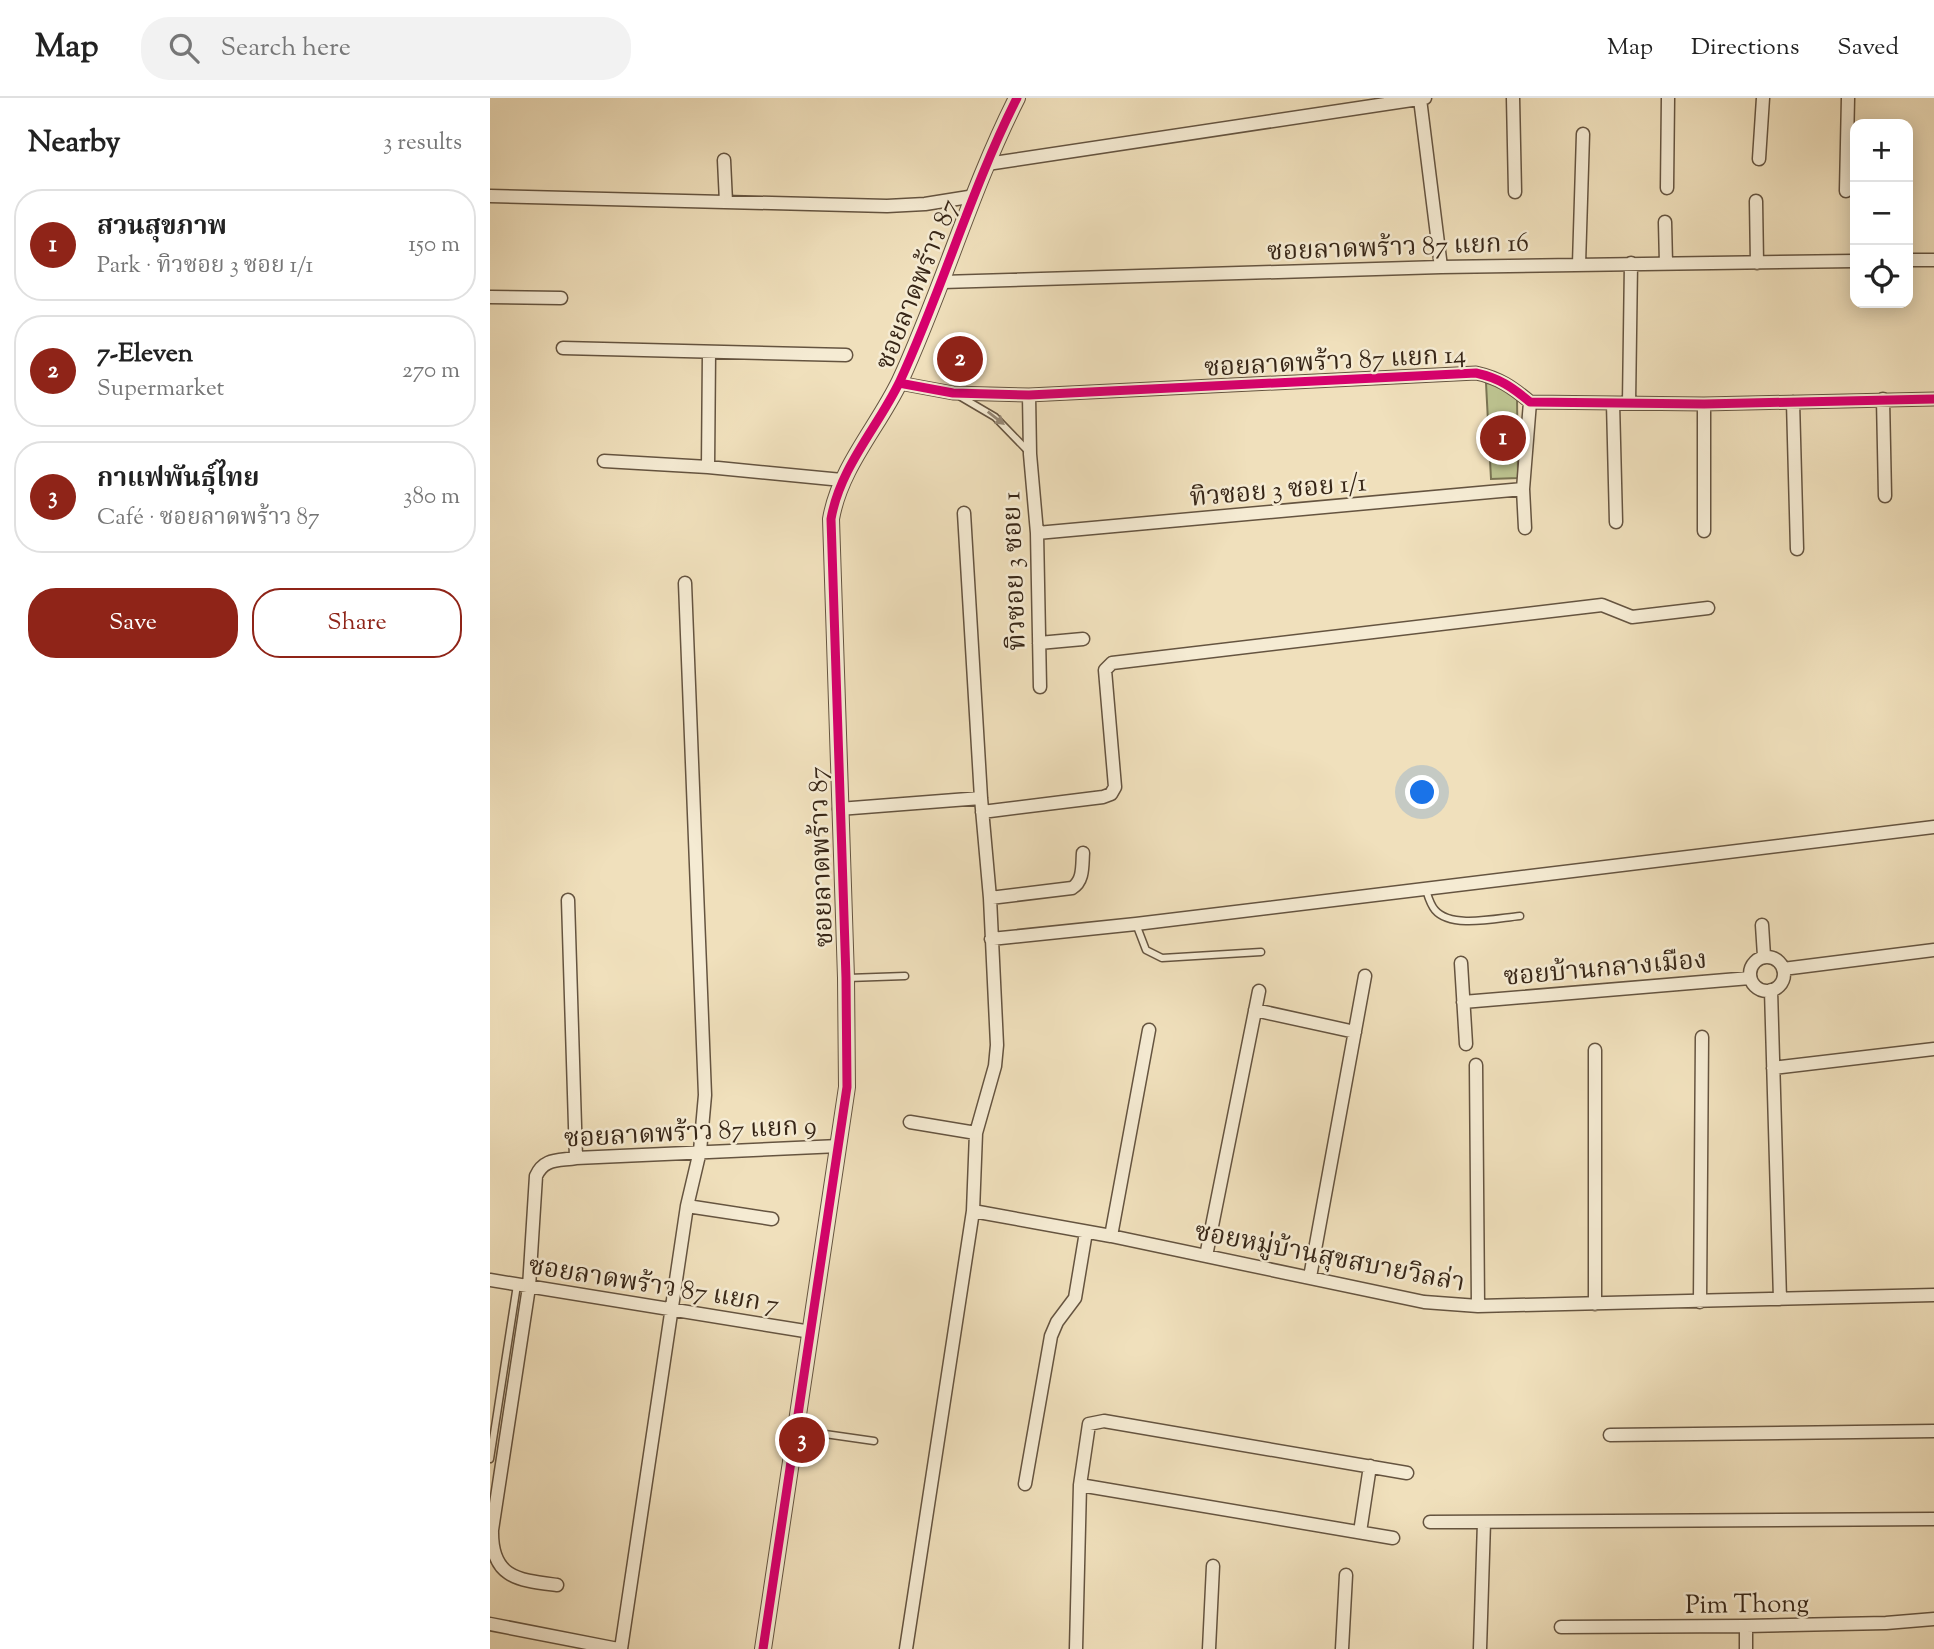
<!DOCTYPE html>
<html lang="en">
<head>
<meta charset="utf-8">
<style>
	:root { --surface:#fff; --page:#f2f2f2; --text:#222; --muted:#767676; --line:#e0e0e0; --accent:#8f2418 }
	body { margin:0; font-family:"Sorts Mill Goudy","Noto Serif Thai",serif; background:var(--page); color:var(--text) }
	.controls { position:absolute; right:21px; top:21px; display:grid; overflow:hidden; border-radius:14px; box-shadow:0 4px 18px #0003 }
	.controls button { width:63px; height:63px; display:grid; place-items:center; padding:0; border:0; border-bottom:2px solid var(--line); background:var(--surface); color:var(--text); font:35px sans-serif }
	.you { position:absolute; left:933px; top:695px; width:24px; height:24px; margin:-18px; border:5px solid #fff; border-radius:50%; background:#1a73e8; box-shadow:0 0 0 10px #1a73e833 }
	.badge { display:grid; place-items:center; width:46px; height:46px; border-radius:50%; background:var(--accent); color:#fff; font-size:23px; font-weight:700 }
	.pin { position:absolute; translate:-50% -50%; border:4px solid #fff; box-shadow:0 2px 7px #0006 }
	.list { margin:0; padding:0; list-style:none }
	h2 { display:flex; justify-content:space-between; align-items:center; height:91px; margin:0; padding:0 28px; font-size:30px }
	h2 small { font-size:23px; font-weight:400; color:var(--muted) }
	.list li { display:grid; grid-template-columns:46px 1fr auto; gap:21px; align-items:center; box-sizing:border-box; height:112px; margin:0 14px 14px; padding:0 14px; border:2px solid var(--line); border-radius:28px }
	.list b { display:block; font-size:26px; white-space:nowrap }
	.list p { margin:0; font-size:23px; white-space:nowrap; color:var(--muted) }
	.list em { font-size:23px; font-style:normal; color:var(--muted) }
	.actions { display:flex; gap:14px; padding:21px 28px }
	.actions a { flex:1; padding:16px 0; border:2px solid var(--accent); border-radius:28px; text-align:center; font-size:24px; color:var(--accent) }
	.actions .main { background:var(--accent); color:#fff }
	.icon { flex:none; width:38px; height:38px; fill:none; stroke:currentColor; stroke-width:2; stroke-linecap:round; stroke-linejoin:round }
	.map { position:relative; flex:none; width:1444px; height:1551px; overflow:hidden }
	header { display:flex; align-items:center; gap:42px; box-sizing:border-box; height:98px; padding:0 35px; background:var(--surface); border-bottom:2px solid var(--line) }
	header strong { font-size:33px }
	nav { display:flex; gap:38px; margin-inline-start:auto; font-size:24px }
	.search { width:490px; height:63px; background:var(--page); display:flex; align-items:center; gap:18px; box-sizing:border-box; padding:0 24px; border-radius:28px; color:var(--muted); font-size:26px }
	main { display:flex }
	aside { flex:1; background:var(--surface) }
	.map>svg:first-child { display:block }
</style>
</head>
<body>
<header>
<strong>Map</strong>
<div class="search"><svg class="icon" aria-label="search" viewBox="0 0 24 24"><circle cx="10" cy="10" r="6"/><path d="M15 15l6 6"/></svg>Search here</div>
<nav><a>Map</a><a>Directions</a><a>Saved</a></nav>
</header>
<main>
<aside>
<h2>Nearby<small>3 results</small></h2>
<ul class="list">
<li><span class="badge">1</span><div><b>สวนสุขภาพ</b><p>Park · ทิวซอย 3 ซอย 1/1</p></div><em>150 m</em></li>
<li><span class="badge">2</span><div><b>7-Eleven</b><p>Supermarket</p></div><em>270 m</em></li>
<li><span class="badge">3</span><div><b>กาแฟพันธ์ุไทย</b><p>Café · ซอยลาดพร้าว 87</p></div><em>380 m</em></li>
</ul>
<div class="actions"><a class="main">Save</a><a>Share</a></div>
</aside>
<div class="map">
<svg width="1444" height="1551" viewBox="0 0 1444 1551">
	<rect width="100%" height="100%" fill="#f0e0bc"/>
	<filter id="stains"><feTurbulence type="fractalNoise" baseFrequency=".00286" numOctaves="4"/><feColorMatrix values="0 0 0 0 .2 0 0 0 0 .09 0 0 0 0 .02 0 0 0 .5 -.17"/></filter>
	<radialGradient id="worn" r=".72"><stop offset=".6" stop-color="#630" stop-opacity="0"/><stop offset="1" stop-color="#630" stop-opacity=".3"/></radialGradient>
	<path fill="#bcc28f" stroke="#7a7453" stroke-width="2" d="M996,285L1008,286L1027,299L1028,380L1001,381Z"/>
	<g fill="none" stroke-linecap="round" stroke-linejoin="round">
		<g stroke="#655440" stroke-width="9">
			<path id="service" d="M471,299L505,319L538,353
				M936,792C938,798 940,806 945,812C961,831 1007,820 1030,818
				M646,826L656,852L672,860L771,854
				M358,880L415,878
				M307,1332L384,1343
				M0,1361L27,1187"/>
		</g>
		<g stroke="#655440" stroke-width="15">
			<path id="minor" d="M1023,0L1025,94
				M930,1L951,169
				M1269,61L1273,0
				M234,62L236,104
				M497,66L935,0
				M1177,90L1178,0
				M1356,93L1358,0
				M0,98L397,108L435,106L485,98
				M1266,103L1267,165
				M1175,124L1176,165
				M1418,162H1444
				M1089,166L1093,36
				M452,184L951,169L1365,163
				M0,199L71,200
				M73,250L356,257
				M409,285L463,295L539,297L986,275C1009,280 1022,289 1040,304L1214,306L1444,301
				M539,297L540,356L547,435L550,589
				M1393,301L1395,398
				M1303,304L1307,451
				M1123,305L1126,424
				M1139,305L1141,165
				M114,363L218,369L352,382
				M218,369L219,254
				M1033,391L1035,430
				M1214,433V306
				M547,435L1033,391L1040,304
				M549,545L593,541
				M349,711L491,700
				M492,714L613,699L621,696L625,689L615,572L622,565L1112,507L1142,519L1218,510
				M500,800L582,790C594,783 592,767 593,755
				M78,802L86,1060
				M1272,827L1274,858
				M501,841L646,826L1444,729
				M1260 876a17 17 0 1 1 34 0a17 17 0 1 1-34 0Z
				M971,865L976,946
				M1293,871L1444,852
				M1281,892L1290,1201
				M973,904L1260,880
				M765,912L865,934
				M1105,952V1206
				M986,967L988,1208
				M1283,970L1444,951
				M420,1024L486,1035
				M197,1108L282,1121
				M483,1113L621,1138L934,1204L988,1208L1444,1197
				M621,1138L659,932
				M716,1158L769,893
				M820,1179L875,878
				M0,1182L321,1234
				M1210,1204L1212,939
				M1120,1337L1444,1333
				M535,1386L561,1238L567,1224L585,1200L596,1134
				M590,1387L903,1440
				M940,1424L1444,1421
				M870,1434L880,1368
				M67,1487C28,1482 1,1480 2,1432L39,1189L46,1078C54,1060 68,1063 86,1060L349,1048
				M0,1526L128,1551
				M1256,1528V1551
				M1071,1529L1256,1528L1396,1525L1444,1521
				M131,1551L197,1108L210,1053L215,997L195,485
				M416,1551L483,1113L486,1035L505,968L507,947L500,800L491,700L474,415
				M586,1551L590,1387L599,1326L614,1323L917,1375
				M719,1551L723,1468
				M852,1551L856,1477
				M990,1551L994,1424"/>
		</g>
		<g stroke="#655440" stroke-width="18">
			<path id="tertiary" d="M273,1551L357,989L356,880L341,421C350,369 388,329 410,283C453,190 481,91 527,0"/>
		</g>
		<use href="#service" stroke="#f5ebd3" stroke-width="6"/>
		<use href="#minor" stroke="#f5ebd3" stroke-width="12"/>
		<use href="#tertiary" stroke="#f5ebd3" stroke-width="16"/>
		<g stroke="#f5ebd3" stroke-width="13">
			<path id="cycleway" d="M409,285L463,295L539,297L986,275C1009,280 1022,289 1040,304L1214,306L1444,301
				M273,1551L357,989L356,880L341,421C350,369 388,329 410,283C453,190 481,91 527,0"/>
		</g>
		<use href="#cycleway" stroke="#d6006c" stroke-width="9"/>
	</g>
	<defs><path id="oneway-solid" d="M-6-.8H1V-3.2L6.5 0L1 3.2V.8H-6Z" transform="scale(1.75)"/></defs>
	<use fill="#968875" href="#oneway-solid" transform="translate(506 320) rotate(38)"/>
	<g text-anchor="middle" stroke-width="5" stroke-linejoin="round" paint-order="stroke">
		<g font-size="26" fill="#372617" stroke="#f5ebd3">
			<text transform="translate(908 148) rotate(-2)" y="9">ซอยลาดพร้าว 87 แยก 16</text>
			<text transform="translate(426 186) rotate(-68)" y="9">ซอยลาดพร้าว 87</text>
			<text transform="translate(845 262) rotate(-3)" y="9">ซอยลาดพร้าว 87 แยก 14</text>
			<text transform="translate(788 391) rotate(-5)" y="9">ทิวซอย 3 ซอย 1/1</text>
			<text transform="translate(523 473) rotate(-92)" y="9">ทิวซอย 3 ซอย 1</text>
			<text transform="translate(330 759) rotate(-92)" y="9">ซอยลาดพร้าว 87</text>
			<text transform="translate(1115 869) rotate(-5)" y="9">ซอยบ้านกลางเมือง</text>
			<text transform="translate(200 1033) rotate(-3)" y="9">ซอยลาดพร้าว 87 แยก 9</text>
			<text transform="translate(840 1158) rotate(11)" y="9">ซอยหมู่บ้านสุขสบายวิลล่า</text>
			<text transform="translate(164 1186) rotate(9)" y="9">ซอยลาดพร้าว 87 แยก 7</text>
			<text transform="translate(1257 1505) rotate(-1)" y="9">Pim Thong</text>
		</g>
	</g>
	<rect width="100%" height="100%" filter="url(#stains)"/>
	<rect width="100%" height="100%" fill="url(#worn)"/>
</svg>
<div class="controls">
<button>+</button>
<button>−</button>
<button><svg class="icon" aria-label="locate" viewBox="0 0 24 24"><circle cx="12" cy="12" r="6"/><path d="M12 2v4M12 18v4M2 12h4M18 12h4"/></svg></button>
</div>
<div class="you"></div>
<div class="pin badge" style="left:1013px;top:340px">1</div>
<div class="pin badge" style="left:470px;top:261px">2</div>
<div class="pin badge" style="left:312px;top:1342px">3</div>
</div>
</main>
</body>
</html>
